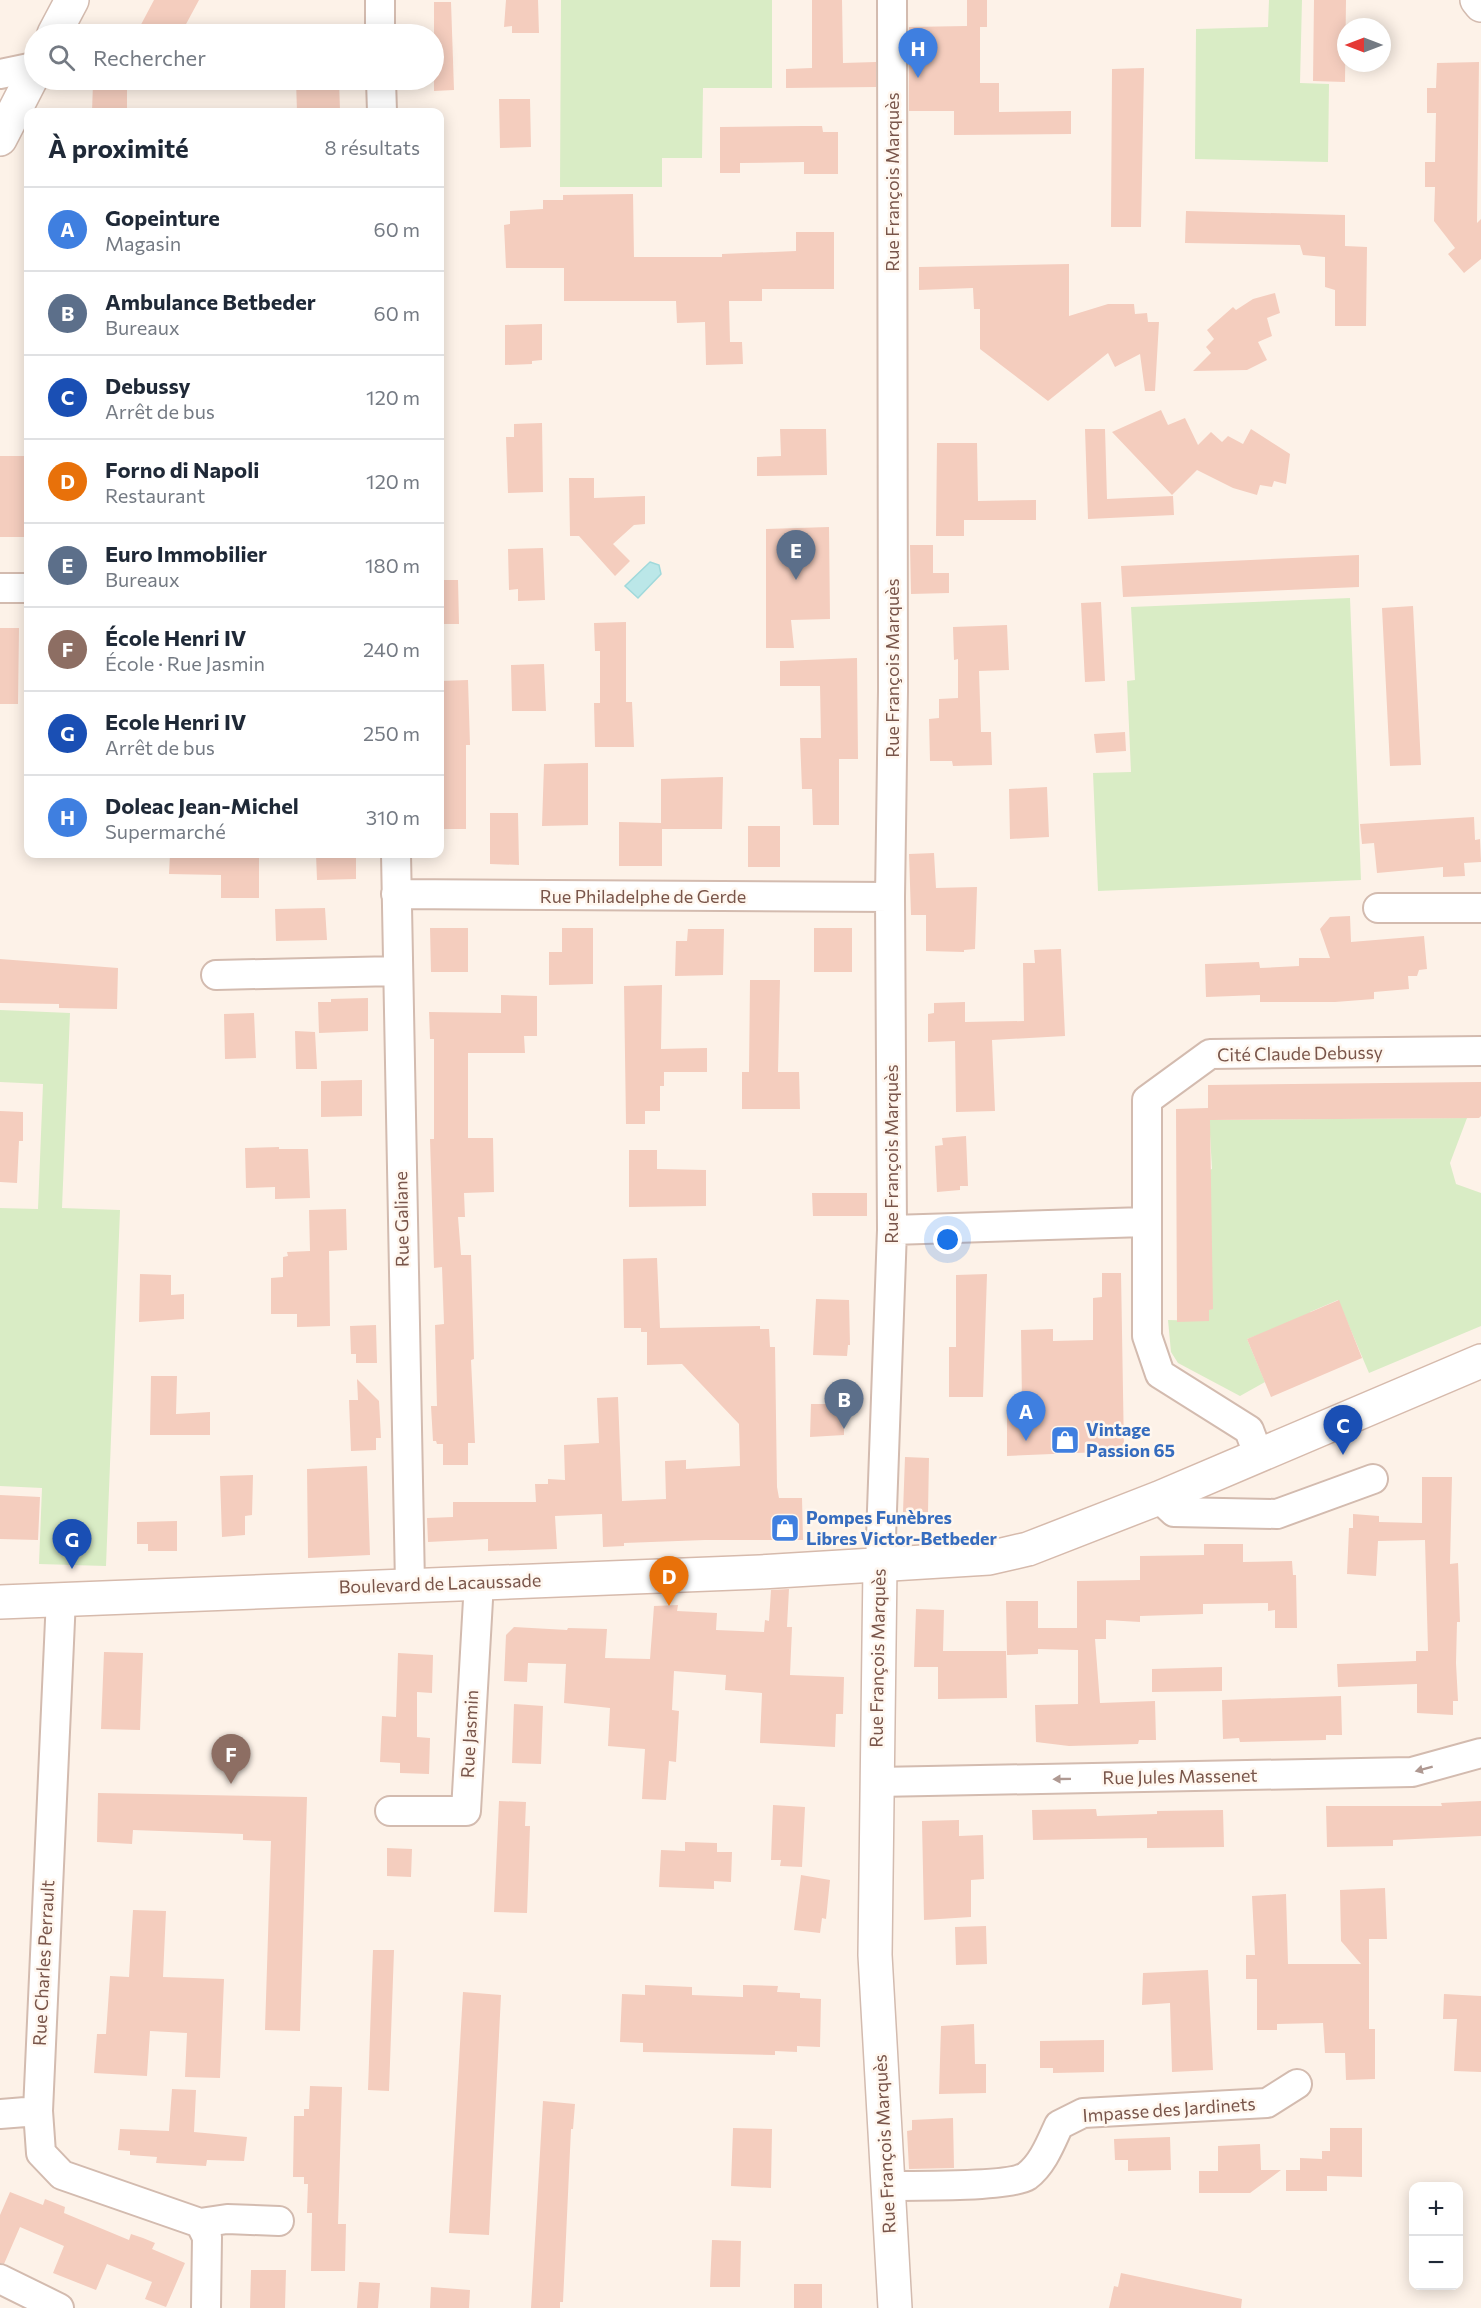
<!DOCTYPE html>
<html lang="fr">
<head>
<meta charset="utf-8">
<style>
	:root { --surface:#fff; --page:#f6f6f7; --text:#1f2937; --muted:#747a83; --line:#e0e1e3; --accent:#ec5948 }
	body { margin:0; font-family:Commissioner,sans-serif; background:var(--page); color:var(--text) }
	.controls { position:absolute; right:18px; bottom:18px; display:grid; overflow:hidden; border-radius:12px; box-shadow:0 3px 15px #0003 }
	.controls button { width:54px; height:54px; display:grid; place-items:center; padding:0; border:0; border-bottom:2px solid var(--line); background:var(--surface); color:var(--text); font:30px sans-serif }
	.compass { position:absolute; left:1337px; top:18px; width:54px; height:54px; border-radius:50%; background:var(--surface); box-shadow:0 3px 15px #0003; rotate:270deg }
	.you { position:absolute; left:948px; top:1240px; width:21px; height:21px; margin:-15px; border:4px solid #fff; border-radius:50%; background:#1a73e8; box-shadow:0 0 0 9px #1a73e833 }
	.badge { display:grid; place-items:center; width:39px; height:39px; border-radius:50%; background:var(--accent); color:#fff; font-size:20px; font-weight:700 }
	.pin { position:absolute; translate:-50% -50px; filter:drop-shadow(0 2px 3px #0008) }
	.pin::after { content:''; position:absolute; top:32px; width:21px; height:18px; background:inherit; clip-path:polygon(0 0,100% 0,50% 100%) }
	.list { margin:0; padding:0; list-style:none }
	h2 { display:flex; justify-content:space-between; align-items:center; height:78px; margin:0; padding:0 24px; font-size:26px }
	h2 small { font-size:20px; font-weight:400; color:var(--muted) }
	.list li { display:grid; grid-template-columns:39px 1fr auto; gap:18px; align-items:center; box-sizing:border-box; height:84px; padding:0 24px; border-top:2px solid var(--line) }
	.list b { display:block; font-size:22px; white-space:nowrap }
	.list p { margin:0; font-size:20px; white-space:nowrap; color:var(--muted) }
	.list em { font-size:20px; font-style:normal; color:var(--muted) }
	.icon { flex:none; width:33px; height:33px; fill:none; stroke:currentColor; stroke-width:2; stroke-linecap:round; stroke-linejoin:round }
	.map { position:relative; flex:none; width:1481px; height:2308px; overflow:hidden }
	.search { position:absolute; background:var(--surface); box-shadow:0 3px 15px #0003; left:24px; top:24px; width:420px; height:66px; display:flex; align-items:center; gap:15px; box-sizing:border-box; padding:0 21px; border-radius:33px; color:var(--muted); font-size:22px }
	.panel { position:absolute; background:var(--surface); box-shadow:0 3px 15px #0003; left:24px; top:108px; width:420px; height:750px; border-radius:12px }
	.map>svg:first-child { display:block }
</style>
</head>
<body>
<div class="map">
<svg width="1481" height="2308" viewBox="0 0 1481 2308">
	<rect width="100%" height="100%" fill="#fdf2e8"/>
	<path fill="#d9ecc5" d="M561,0H772V88H703L702,158H662V187H560Z
		M1269,0H1302L1300,83L1329,84L1328,162L1195,159L1196,29L1268,27Z
		M1350,598L1361,880L1098,891L1093,773L1131,772L1127,681L1135,680L1131,607Z
		M0,1010L70,1013L62,1208L120,1210L106,1566L39,1564L42,1488L0,1486V1208L38,1209L43,1084L0,1082Z
		M1209,1117L1219,1120L1467,1118L1450,1163L1456,1184L1481,1193V1326L1369,1373L1338,1300L1310,1312L1311,1315L1247,1339L1265,1382L1240,1396L1178,1363L1171,1352L1168,1320L1209,1321V1170L1212,1169Z"/>
	<path fill="#bbe7e8" stroke="#a0d9db" stroke-width="1.5" d="M650,562L659,565L661,574L638,598L625,586Z"/>
	<path fill="#f4cdbe" d="M154,0H199L185,26L182,24L176,34H136Z
		M506,0H538L539,33H512V26L504,27Z
		M812,0H842L843,63L876,62V87L786,88V69L812,68Z
		M967,0H987V27H980V83H999V112L1071,111V134L954,135V111H909V27L967,26Z
		M1314,0H1346L1345,82L1313,81Z
		M434,2H451L454,90L434,91Z
		M1479,62L1477,223L1481,219V259L1464,273L1448,254L1455,248L1434,221L1435,187H1425V162H1435L1436,113H1427V88H1436L1437,63Z
		M1144,68L1141,227H1111L1112,69Z
		M296,80H339L340,111L297,112Z
		M93,83H127V112H92Z
		M499,99H530L531,147L500,148Z
		M803,126H822L823,132H838V174H804V162L740,163V173H720V127Z
		M633,194L634,257H722V254L796,251V232H834V289H762V301H729L730,342H742L743,364L706,365L705,322L677,323L676,301H564V268H506L504,225L510,224V211L543,209V200H563V195Z
		M1186,211L1345,215V246L1367,247L1366,326H1335V290L1325,287V257L1303,255L1300,245L1185,243Z
		M1069,264V316L1108,304H1134L1135,314L1147,313L1148,322H1159L1155,391H1145L1140,354L1115,367L1108,353L1048,401L980,349V309H974L973,288L919,290V267Z
		M1275,293L1280,313L1267,318L1272,336L1258,342L1267,360L1247,370L1193,371L1211,353L1206,347L1214,339L1207,330L1233,307L1236,310L1253,299Z
		M542,324V360L532,361V364L505,365V325Z
		M1161,410L1168,425L1185,418L1198,445L1211,432L1222,442L1228,436L1243,444L1251,429L1290,454L1286,484L1274,481L1272,487L1260,485L1257,495L1233,488L1197,470L1172,495L1112,432Z
		M542,423L543,492L508,493L506,437H514V424Z
		M780,429H826L827,475L757,476V457L781,456Z
		M1085,429H1105L1107,499L1173,496L1174,515L1088,519Z
		M937,443H977L978,501L1036,500V520H964V536H936Z
		M0,456H28V537H0Z
		M569,478H594V498L645,496V524L634,525L613,544L630,561L615,576L579,536H570Z
		M829,527L830,619L791,620L794,648H766V529Z
		M910,545H933V573H949V593L911,594Z
		M543,548L545,600L518,601V589L509,590L508,549Z
		M1359,555V587L1123,597L1121,566Z
		M440,580H458L459,624H440Z
		M1101,602L1105,681L1085,682L1081,603Z
		M1413,606L1421,765L1390,766L1382,608Z
		M626,622V702H632L634,747H595L594,703H600V651H595L594,623Z
		M1007,625L1009,670L979,671L981,732H991L992,765L953,766L952,761H930L929,719L939,718V699L958,698V659L954,660L953,627Z
		M0,628H19L18,704H0Z
		M857,658L858,759H839V825H813L812,789H802L800,738H821L820,686H780V661Z
		M544,664L546,711H512L511,665Z
		M468,680L470,745H466V829H440V681Z
		M1125,732L1126,751L1096,753L1094,734Z
		M588,763V825L542,826L544,764Z
		M723,777L722,829H662V866H619V822L661,823V779Z
		M1047,787L1049,837L1010,839L1009,789Z
		M490,813H518L519,865L490,864Z
		M1474,817L1475,840L1480,839L1481,862L1464,863L1465,876L1443,877V867L1377,873L1374,843L1362,844L1360,824Z
		M748,826H780V867H748Z
		M934,853L936,888L977,887L975,949L964,950V952L926,951V915H911L909,854Z
		M170,854H259V898H221V875L169,874Z
		M316,854H356V879L317,880Z
		M325,908L327,940L276,941L275,909Z
		M1350,916L1351,942L1424,936L1427,969L1419,970L1417,976H1408L1409,989L1374,992V999L1335,1002H1260V995L1206,997L1205,964L1259,962L1260,968L1299,966V958H1330L1320,929L1330,917Z
		M430,928H468V972H431Z
		M562,928H593V984L549,985V952H562Z
		M814,928H852V972H814Z
		M688,929H724L723,975L675,976L676,941H687Z
		M1061,949L1065,1036L992,1040L995,1111L956,1112L955,1041L928,1042V1014L934,1013V1003L965,1002V1022L1024,1021L1023,963H1035L1034,950Z
		M0,959L118,968L117,1009L59,1008V1004L0,1003Z
		M750,980H780L778,1072H799L800,1109H742V1072H749Z
		M662,985L661,1049L707,1048V1072H664V1086H660V1111H645V1124H626L624,986Z
		M501,995L537,996V1036H524L525,1053H468V1138H493L494,1192L464,1193L465,1217H458L461,1255H471L474,1359L471,1360L475,1443H468V1465H443V1444H437L436,1441H433L431,1406H437L435,1325L444,1324L442,1267L434,1268L430,1139H434V1039H430L429,1012L501,1013Z
		M368,998V1031L319,1033L318,1002H331V999Z
		M254,1013L256,1058L225,1059L224,1014Z
		M295,1031L315,1032L317,1069H296Z
		M362,1080V1116L321,1117V1081Z
		M1481,1082V1116L1479,1118L1210,1120L1213,1309L1209,1310V1321L1177,1322L1176,1109L1208,1108V1085Z
		M0,1111L23,1112V1141H19L17,1183L0,1182Z
		M966,1136L968,1186H960V1190L937,1192L935,1146L943,1145L942,1138Z
		M279,1147V1149H308L310,1198L275,1199V1187L246,1188L245,1148Z
		M629,1150H657V1169L706,1170V1206L629,1207Z
		M812,1193H867V1216H813Z
		M346,1209L347,1250L329,1251L330,1326L297,1327V1314H271V1278L283,1277V1257L288,1256L287,1252L310,1251L309,1210Z
		M657,1258L660,1328L760,1326V1329H769L770,1347H775L777,1487L779,1498H802L803,1540H705L624,1543V1546L603,1547L602,1514L555,1516L557,1549L488,1551V1539L428,1542L427,1518L453,1517V1502H536L535,1484H548V1479L565,1480L564,1445L599,1443L597,1398L618,1397L622,1501L666,1499L665,1461L686,1460V1469L740,1466L739,1424L682,1364L647,1365V1332H641V1328H624L623,1259Z
		M1102,1273H1121L1124,1451L1007,1456V1404H1022L1021,1330L1053,1329V1341L1093,1340V1298L1102,1297Z
		M140,1274L171,1275V1295L184,1294V1319L139,1322Z
		M987,1274L983,1397H949V1347H956V1275Z
		M816,1299L849,1300L850,1345H848L847,1356L813,1355Z
		M1339,1300L1362,1358L1271,1397L1247,1339Z
		M376,1325L377,1363H356V1354H351L350,1326Z
		M151,1376H177L176,1414L210,1412V1435H150Z
		M357,1379L379,1401L381,1438H376V1450L351,1451L349,1400H358Z
		M811,1404H844V1435L810,1437Z
		M905,1457L929,1458L928,1512H903Z
		M367,1466L370,1555L308,1558L307,1469Z
		M253,1475L252,1515L245,1516V1535L222,1537L220,1476Z
		M1422,1477H1452L1450,1564L1458,1563L1460,1622H1457L1456,1663L1458,1701H1453V1715L1417,1713V1684L1338,1687L1337,1664L1416,1661V1651H1428L1425,1540L1378,1541L1376,1576L1347,1574L1349,1528H1353V1514L1379,1516V1522L1422,1523Z
		M0,1495L40,1497L38,1540L0,1539Z
		M177,1521V1551H148V1544H137V1522Z
		M1204,1544H1243V1562L1292,1561L1293,1575H1296L1297,1628H1275V1610L1268,1611V1603L1203,1604V1614L1140,1616V1622L1106,1620V1639H1095L1100,1703L1155,1701L1156,1740H1139L1138,1744L1069,1746L1036,1742L1035,1705L1078,1704V1650L1038,1649V1654L1007,1655L1006,1601H1038V1628H1077V1581L1140,1580V1556L1204,1555Z
		M789,1589L787,1627H792L790,1675L844,1677L843,1714H836L835,1747L760,1743L762,1693L725,1690L726,1675L674,1671L672,1710L679,1711L676,1762L669,1761L666,1800L642,1799L645,1749L608,1746L610,1708L564,1703L566,1664L528,1663L527,1682L504,1681L506,1635L514,1627L567,1630L568,1628L607,1629L605,1658L650,1659L654,1606L678,1605L677,1611L717,1613L716,1630L764,1632L765,1620L769,1621L771,1590Z
		M916,1609L944,1610L943,1651H1006L1007,1698L938,1699V1667H914Z
		M104,1652L143,1653L140,1730L101,1729Z
		M398,1653L433,1655L432,1693L417,1692V1737L430,1738L429,1774L400,1773V1763L380,1762L382,1716L396,1717Z
		M1222,1667V1691L1152,1692V1669Z
		M1341,1696L1342,1735H1326V1740L1240,1742L1239,1738L1223,1739L1222,1700Z
		M514,1704L543,1706L541,1764L512,1763Z
		M98,1793L307,1797L300,2031L265,2030L271,1841L243,1840V1834L133,1830L132,1844L97,1842Z
		M499,1801L526,1802L525,1826H530L527,1913L494,1912Z
		M1481,1801V1836L1393,1840V1846L1327,1847L1326,1806H1442L1441,1803Z
		M773,1805L805,1807L802,1867L780,1866L781,1860H771Z
		M1096,1809L1097,1816L1157,1814V1811L1223,1810L1224,1847L1147,1848V1838L1033,1840L1032,1810Z
		M959,1820V1836L983,1835L984,1879L971,1880V1917L924,1920L922,1821Z
		M685,1842L717,1843V1852H732L731,1882L714,1881V1889L659,1887L661,1850L685,1851Z
		M387,1848L412,1849L411,1877L387,1876Z
		M801,1875L830,1880L826,1919L822,1918L820,1933L794,1930Z
		M1385,1888L1387,1939H1369V2029H1375V2079L1346,2080L1345,2053H1325L1323,2023L1277,2024V2030H1257V1979H1246V1955H1255L1252,1896L1286,1894L1288,1964H1361L1341,1941L1340,1890Z
		M133,1910L166,1911L163,1977L224,1979L220,2078L185,2077L187,2033L150,2031L147,2076L94,2073L97,2034H106L110,1976L129,1977Z
		M986,1926L987,1964L956,1965L955,1927Z
		M373,1950H394L389,2091L368,2090Z
		M1208,1970L1213,2070L1172,2072L1170,2003L1142,2005L1143,1973Z
		M645,1985L692,1987V1995L743,1997V1985L778,1986L777,1992L800,1993V1998L821,1999L820,2047L797,2046V2052L775,2051V2055L643,2052V2043L620,2042L622,1994L645,1995Z
		M463,1992L501,1995L489,2235L449,2233Z
		M1444,1994L1481,1996V2072L1454,2071L1457,2019H1443Z
		M974,2024L975,2064H986V2093L939,2094L941,2026Z
		M1104,2040V2072L1053,2073V2068H1040V2041Z
		M310,2086L342,2087L338,2224H346L345,2271H311L312,2213H307L308,2184H304V2177H293L294,2116H304V2109H309Z
		M172,2089L196,2090L194,2132L247,2137L244,2161L207,2160L206,2166L156,2163L157,2157L130,2155V2151L118,2150L120,2129L169,2131Z
		M543,2101L575,2104L573,2129H571L563,2302H560V2308H531Z
		M953,2118L954,2168L909,2169L907,2131L912,2130V2120Z
		M733,2128L772,2129L771,2188L731,2186Z
		M1330,2128H1362V2177L1327,2176V2191H1286V2170H1300V2158L1322,2159V2151H1330Z
		M1170,2137L1171,2170L1128,2171V2160H1115L1114,2139Z
		M1260,2144L1261,2170H1281L1250,2193H1199V2171H1218V2146Z
		M10,2192L43,2205L45,2199L65,2207L64,2213L129,2240L131,2234L143,2238L155,2243L152,2249L185,2263L166,2307L145,2299L152,2282L107,2264L96,2290L53,2273L64,2246L20,2227L4,2264L0,2263V2215Z
		M712,2240L741,2241L740,2287H710Z
		M251,2270H286L285,2308H250Z
		M1121,2273L1242,2299L1241,2308H1109L1114,2286L1118,2287Z
		M359,2282L380,2283L378,2308H357Z
		M794,2284H822V2308H794Z
		M431,2287L470,2290L469,2308H430Z"/>
	<g fill="none" stroke-linecap="round" stroke-linejoin="round">
		<g stroke="#d3bbaf" stroke-width="32">
			<path id="minor" d="M380,0V34
				M0,74L34,67
				M381,80L382,112
				M0,588H28
				M396,854L410,1585
				M396,894L890,897
				M1378,908H1481
				M216,975L397,971
				M892,1230L1145,1222
				M1258,1454L1249,1430L1160,1374L1147,1336V1100L1210,1054L1481,1051
				M1159,1498L1174,1512L1277,1514L1373,1479
				M880,1566L892,1230L890,897L893,691L892,0
				M61,1598L38,2111L41,2153L62,2175L200,2223L207,2237L206,2308
				M877,1782L1412,1772L1481,1753
				M390,1811H466L479,1582
				M0,2114L38,2111
				M887,2186C911,2186 1011,2187 1027,2176C1043,2164 1051,2142 1059,2125L1083,2113L1267,2103L1297,2084
				M200,2223L227,2219L279,2221
				M0,2279L59,2308"/>
		</g>
		<g stroke="#d3bbaf" stroke-width="36">
			<path id="tertiary" d="M1477,0L1481,5
				M54,34L72,0
				M0,139L34,73
				M880,1566L875,1955L895,2308"/>
		</g>
		<g stroke="#d6baac" stroke-width="36">
			<path id="secondary" d="M0,1602L760,1572L989,1558L1028,1549L1159,1498L1481,1361"/>
		</g>
		<use href="#minor" stroke="#fff" stroke-width="28"/>
		<use href="#tertiary" stroke="#fff" stroke-width="33"/>
		<use href="#secondary" stroke="#fff" stroke-width="33"/>
	</g>
	<defs><path id="oneway-solid" d="M-6-.8H1V-3.2L6.5 0L1 3.2V.8H-6Z" transform="scale(1.5)"/></defs>
	<g fill="#af9992">
		<use href="#oneway-solid" transform="translate(1424 1769) rotate(165)"/>
		<use href="#oneway-solid" transform="translate(1062 1779) rotate(179)"/>
	</g>
	<defs>
		<g id="shop-square" transform="scale(1.5)"><rect x="-9" y="-9" width="18" height="18" rx="4" fill="#3f7fe0" stroke="#fff7ef"/><path d="M-5-2.5h2.3a2.7 3.5 0 0 1 5.4 0H5L5.5 6h-11ZM-1.5-2.5h3a1.5 2.3 0 0 0-3 0Z" fill="#fff"/></g>
	</defs>
	<g fill-rule="evenodd">
		<use href="#shop-square" x="1065" y="1440"/>
		<use href="#shop-square" x="785" y="1528"/>
	</g>
	<g text-anchor="middle" stroke-width="5" stroke-linejoin="round" paint-order="stroke">
		<g font-size="18" fill="#79554a" stroke="#fff7ef">
			<text transform="translate(893 182) rotate(-90)" y="6">Rue François Marquès</text>
			<text transform="translate(893 668) rotate(-90)" y="6">Rue François Marquès</text>
			<text x="643" y="903">Rue Philadelphe de Gerde</text>
			<text transform="translate(1300 1054) rotate(-1)" y="6">Cité Claude Debussy</text>
			<text transform="translate(892 1154) rotate(-90)" y="6">Rue François Marquès</text>
			<text transform="translate(402 1219) rotate(-91)" y="6">Rue Galiane</text>
			<text transform="translate(440 1584) rotate(-2)" y="6">Boulevard de Lacaussade</text>
			<text transform="translate(878 1658) rotate(-89)" y="6">Rue François Marquès</text>
			<text transform="translate(470 1734) rotate(-87)" y="6">Rue Jasmin</text>
			<text transform="translate(1180 1777) rotate(-1)" y="6">Rue Jules Massenet</text>
			<text transform="translate(44 1963) rotate(-87)" y="6">Rue Charles Perrault</text>
			<text transform="translate(1169 2110) rotate(-4)" y="6">Impasse des Jardinets</text>
			<text transform="translate(885 2144) rotate(-93)" y="6">Rue François Marquès</text>
		</g>
		<g font-size="18" font-weight="bold" fill="#366cbe" stroke="#fff7ef" text-anchor="start">
			<text x="1086" y="1436">Vintage<tspan x="1086" dy="21">Passion 65</tspan></text>
			<text x="806" y="1524">Pompes Funèbres<tspan x="806" dy="21">Libres Victor-Betbeder</tspan></text>
		</g>
	</g>
</svg>
<div class="controls">
<button>+</button>
<button>−</button>
</div>
<svg class="compass" viewBox="-18 -18 36 36"><path d="M0-13l5 13h-10z" fill="#e53935"/><path d="M0 13l5-13h-10z" fill="#747a83"/></svg>
<div class="you"></div>
<div class="pin badge" style="left:1026px;top:1441px;background:#3f7fe0">A</div>
<div class="pin badge" style="left:844px;top:1429px;background:#5c6f8a">B</div>
<div class="pin badge" style="left:1343px;top:1455px;background:#1a4fb4">C</div>
<div class="pin badge" style="left:669px;top:1606px;background:#e8710a">D</div>
<div class="pin badge" style="left:796px;top:580px;background:#5c6f8a">E</div>
<div class="pin badge" style="left:231px;top:1784px;background:#8d6e63">F</div>
<div class="pin badge" style="left:72px;top:1569px;background:#1a4fb4">G</div>
<div class="pin badge" style="left:918px;top:78px;background:#3f7fe0">H</div>
<div class="search"><svg class="icon" aria-label="search" viewBox="0 0 24 24"><circle cx="10" cy="10" r="6"/><path d="M15 15l6 6"/></svg>Rechercher</div>
<section class="panel">
<h2>À proximité<small>8 résultats</small></h2>
<ul class="list">
<li><span class="badge" style="background:#3f7fe0">A</span><div><b>Gopeinture</b><p>Magasin</p></div><em>60 m</em></li>
<li><span class="badge" style="background:#5c6f8a">B</span><div><b>Ambulance Betbeder</b><p>Bureaux</p></div><em>60 m</em></li>
<li><span class="badge" style="background:#1a4fb4">C</span><div><b>Debussy</b><p>Arrêt de bus</p></div><em>120 m</em></li>
<li><span class="badge" style="background:#e8710a">D</span><div><b>Forno di Napoli</b><p>Restaurant</p></div><em>120 m</em></li>
<li><span class="badge" style="background:#5c6f8a">E</span><div><b>Euro Immobilier</b><p>Bureaux</p></div><em>180 m</em></li>
<li><span class="badge" style="background:#8d6e63">F</span><div><b>École Henri IV</b><p>École · Rue Jasmin</p></div><em>240 m</em></li>
<li><span class="badge" style="background:#1a4fb4">G</span><div><b>Ecole Henri IV</b><p>Arrêt de bus</p></div><em>250 m</em></li>
<li><span class="badge" style="background:#3f7fe0">H</span><div><b>Doleac Jean-Michel</b><p>Supermarché</p></div><em>310 m</em></li>
</ul>
</section>
</div>
</body>
</html>
